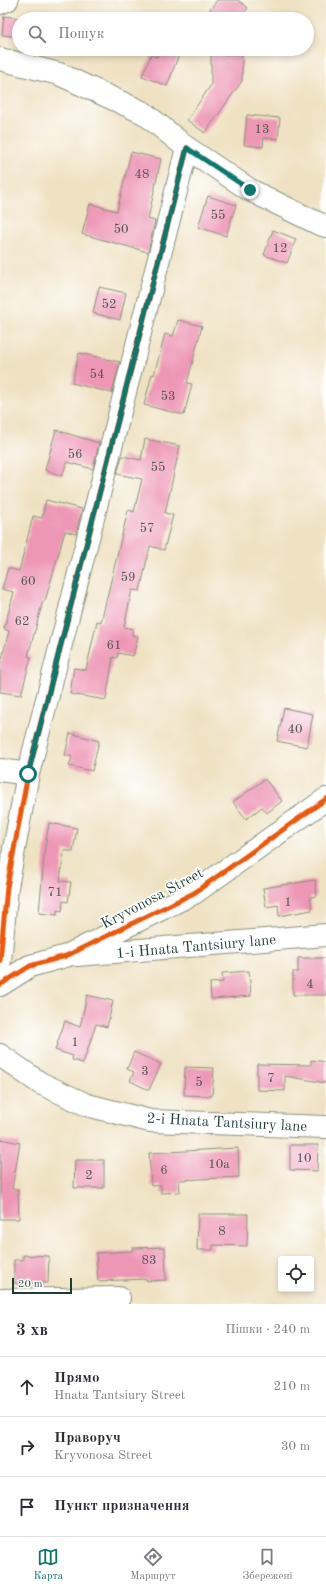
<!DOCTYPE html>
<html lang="uk">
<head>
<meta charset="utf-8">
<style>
	:root { --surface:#fff; --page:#f7f7f7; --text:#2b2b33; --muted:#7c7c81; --line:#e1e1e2; --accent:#0f766e }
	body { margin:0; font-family:"Old Standard TT",serif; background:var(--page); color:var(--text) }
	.controls { position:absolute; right:12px; bottom:12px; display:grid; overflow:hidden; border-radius:4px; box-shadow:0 2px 6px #0003 }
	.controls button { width:36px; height:36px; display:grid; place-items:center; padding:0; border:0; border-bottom:1px solid var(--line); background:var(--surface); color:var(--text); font:20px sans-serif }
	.scale { position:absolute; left:12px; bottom:10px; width:60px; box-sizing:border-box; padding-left:4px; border:2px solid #1f3d34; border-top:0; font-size:11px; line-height:14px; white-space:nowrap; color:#1f3d34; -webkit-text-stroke:3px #fff; paint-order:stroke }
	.stop { position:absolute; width:12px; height:12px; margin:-9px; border:3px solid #0f766e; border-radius:50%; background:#fff }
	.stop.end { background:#0f766e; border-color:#fff; box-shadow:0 1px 4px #0008 }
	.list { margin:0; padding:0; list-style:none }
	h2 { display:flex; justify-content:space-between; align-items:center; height:52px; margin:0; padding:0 16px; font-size:17px }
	h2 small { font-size:13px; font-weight:400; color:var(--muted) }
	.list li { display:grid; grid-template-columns:26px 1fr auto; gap:12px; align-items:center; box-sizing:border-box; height:60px; padding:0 16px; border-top:1px solid var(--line) }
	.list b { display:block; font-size:15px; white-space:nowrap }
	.list p { margin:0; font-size:13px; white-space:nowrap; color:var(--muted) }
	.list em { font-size:13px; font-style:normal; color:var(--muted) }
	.icon { flex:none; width:22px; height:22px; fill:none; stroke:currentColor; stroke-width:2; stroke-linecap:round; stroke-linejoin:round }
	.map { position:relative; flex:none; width:326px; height:1304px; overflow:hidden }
	.search { position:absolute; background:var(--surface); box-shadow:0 2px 6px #0003; left:12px; right:12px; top:12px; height:44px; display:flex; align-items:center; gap:10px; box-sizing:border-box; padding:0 14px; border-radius:22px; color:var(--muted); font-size:15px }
	.sheet { height:232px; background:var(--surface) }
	nav { display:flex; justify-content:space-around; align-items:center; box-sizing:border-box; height:56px; border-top:1px solid var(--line); background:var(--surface); font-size:11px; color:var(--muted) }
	nav a { display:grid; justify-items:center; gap:2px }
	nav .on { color:var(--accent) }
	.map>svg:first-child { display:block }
</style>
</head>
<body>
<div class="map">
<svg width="326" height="1304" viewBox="0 0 326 1304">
	<rect width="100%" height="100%" fill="#fff"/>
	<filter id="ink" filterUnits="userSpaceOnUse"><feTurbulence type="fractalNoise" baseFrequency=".025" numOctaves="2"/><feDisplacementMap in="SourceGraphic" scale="8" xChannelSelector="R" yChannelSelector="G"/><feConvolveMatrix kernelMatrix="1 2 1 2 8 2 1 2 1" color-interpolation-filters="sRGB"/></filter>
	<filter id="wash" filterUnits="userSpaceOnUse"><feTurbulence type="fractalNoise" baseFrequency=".012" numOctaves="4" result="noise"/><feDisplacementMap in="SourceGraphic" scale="16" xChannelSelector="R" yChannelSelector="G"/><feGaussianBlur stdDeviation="0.9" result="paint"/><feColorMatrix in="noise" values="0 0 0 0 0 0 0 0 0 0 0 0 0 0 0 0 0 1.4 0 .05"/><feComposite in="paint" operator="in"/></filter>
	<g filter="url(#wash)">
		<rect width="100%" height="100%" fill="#efe2c3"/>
		<g id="blocks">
			<path fill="#ed97b5" d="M217,0H238L248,8L239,19H219L209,11Z
				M4,16L19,18V37L2,35Z
				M160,49H181L167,86L142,76L151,55L157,57Z
				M242,54V81L205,133L187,120L211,85V55Z
				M247,115L280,118L278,139L264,138L263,147L244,145Z
				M131,152L161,159L148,219L155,221L148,252L82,234L90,204L117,211Z
				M208,196L236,205L226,236L198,227Z
				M273,230L296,239L287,263L264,255Z
				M99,287L126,293L120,320L93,313Z
				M178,320L202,326L187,383L192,384L184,415L144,405L152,374L154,375L165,334L173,336Z
				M79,353L120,362L112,393L72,383Z
				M56,430L99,443L93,469L67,462L62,476L45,470Z
				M145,439L180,446L165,513L173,515L164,550L150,546L140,591L132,590L124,627L133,629L132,635L138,637L133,656L118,653L117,658L113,657L106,700L70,694L74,668L86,670L97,621L101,622L128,510L134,512L142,479L117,474L122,456L141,460Z
				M46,500L82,509L76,534L65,531L45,601H43L28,656L31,657L21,695L0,692V666L9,631L4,629L14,592L2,589L8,568L19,571L33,516L42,518Z
				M284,708L313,714L307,747L277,741Z
				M70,733L99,741L92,771L69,766L72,757L65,755Z
				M265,779L282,801L267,813L262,807L246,819L233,802Z
				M49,823L77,828L73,852L64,850L60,881L71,882L68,902L63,901L62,911L57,910V915L39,913L45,847Z
				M315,880L317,896L310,897L312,910L279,916L278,905L266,907L263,888Z
				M298,958H326V995H293V972H298Z
				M249,971L251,996L211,999L210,983L223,982L222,973Z
				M87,995L113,1001L107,1027L96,1024L83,1063L72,1060L73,1056L55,1050L65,1021L80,1027Z
				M134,1052L161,1064L149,1090L130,1081L134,1072L127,1069Z
				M311,1060L326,1062V1083L285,1076V1091L257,1090V1064L311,1065Z
				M185,1067L214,1068L212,1096L184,1095Z
				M0,1139L20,1143L12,1189H18L19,1219H0Z
				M290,1145H318L317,1171L290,1170Z
				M238,1148L239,1177L179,1180L180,1192L161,1193V1185L151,1186L149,1153Z
				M75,1160H104V1188H74Z
				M198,1214H248L247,1246L213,1245V1250H197Z
				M165,1247L166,1280L147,1281V1279L98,1281L96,1253L132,1251V1248Z
				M23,1255L49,1256L48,1283H14V1260H23Z"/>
		</g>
	</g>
	<g filter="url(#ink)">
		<use href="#blocks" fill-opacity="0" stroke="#87907c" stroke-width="1"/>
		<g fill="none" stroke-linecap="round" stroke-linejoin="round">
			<g stroke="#87907c" stroke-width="24">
				<path id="minor" d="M0,3L7,0
					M0,59L59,74L144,113L187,148L250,190L317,223L326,226
					M0,770L28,774
					M77,955L326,935
					M0,961L7,887L28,774L187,148
					M0,985L30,966L66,956L194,893L326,799
					M0,1055L40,1083L87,1105L150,1121L326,1127
					M0,1300L119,1298"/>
			</g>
			<use href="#minor" stroke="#fff" stroke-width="22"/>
			<g stroke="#fff" stroke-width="8">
				<path id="cycleway" d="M0,961L7,887L28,774L187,148
					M0,985L30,966L66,956L194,893L326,799"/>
			</g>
			<use href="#cycleway" stroke="#e8590c" stroke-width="5"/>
		</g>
	</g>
	<g fill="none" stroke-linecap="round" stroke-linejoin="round" filter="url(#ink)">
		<path stroke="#0f766e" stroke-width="5" d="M28,774L187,148L250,190"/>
	</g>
	<g text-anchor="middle" stroke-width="3.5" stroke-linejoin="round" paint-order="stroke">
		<g font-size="13" fill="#525454">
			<text x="262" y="133">13</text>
			<text x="142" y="178">48</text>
			<text x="218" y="219">55</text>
			<text x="121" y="233">50</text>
			<text x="280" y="252">12</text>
			<text x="109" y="308">52</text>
			<text x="97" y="378">54</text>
			<text x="168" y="400">53</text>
			<text x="75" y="458">56</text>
			<text x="158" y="471">55</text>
			<text x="147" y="532">57</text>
			<text x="128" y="581">59</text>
			<text x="28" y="585">60</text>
			<text x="22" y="625">62</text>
			<text x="114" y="649">61</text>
			<text x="295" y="733">40</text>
			<text x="55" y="896">71</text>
			<text x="288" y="906">1</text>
			<text x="310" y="988">4</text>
			<text x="75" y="1046">1</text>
			<text x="145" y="1075">3</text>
			<text x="271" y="1082">7</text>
			<text x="199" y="1086">5</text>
			<text x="304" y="1162">10</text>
			<text x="219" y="1168">10а</text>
			<text x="164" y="1174">6</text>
			<text x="89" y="1179">2</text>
			<text x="222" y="1235">8</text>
			<text x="149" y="1264">83</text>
		</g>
		<g font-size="15" fill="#1f3d34" stroke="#fff">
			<text transform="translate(152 898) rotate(-28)" y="5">Kryvonosa Street</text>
			<text transform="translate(196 946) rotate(-5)" y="5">1-i Hnata Tantsiury lane</text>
			<text transform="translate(227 1122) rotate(3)" y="5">2-i Hnata Tantsiury lane</text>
		</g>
	</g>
</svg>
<div class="controls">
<button><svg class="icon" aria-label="locate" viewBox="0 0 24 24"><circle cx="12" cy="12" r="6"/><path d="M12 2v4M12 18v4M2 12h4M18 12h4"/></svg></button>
</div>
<div class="scale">20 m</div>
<div class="stop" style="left:28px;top:774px"></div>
<div class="stop end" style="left:250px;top:190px"></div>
<div class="search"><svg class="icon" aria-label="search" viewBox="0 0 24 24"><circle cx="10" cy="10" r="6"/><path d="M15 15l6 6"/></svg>Пошук</div>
</div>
<section class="sheet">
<h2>3 хв<small>Пішки · 240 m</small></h2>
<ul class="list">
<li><svg class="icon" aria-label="ahead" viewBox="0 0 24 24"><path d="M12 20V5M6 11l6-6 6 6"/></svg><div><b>Прямо</b><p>Hnata Tantsiury Street</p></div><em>210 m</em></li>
<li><svg class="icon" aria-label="right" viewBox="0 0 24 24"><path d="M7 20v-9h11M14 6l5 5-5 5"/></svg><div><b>Праворуч</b><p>Kryvonosa Street</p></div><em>30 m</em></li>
<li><svg class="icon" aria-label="arrive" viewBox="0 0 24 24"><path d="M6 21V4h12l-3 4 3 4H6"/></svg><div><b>Пункт призначення</b></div></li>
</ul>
</section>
<nav>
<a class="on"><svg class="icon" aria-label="map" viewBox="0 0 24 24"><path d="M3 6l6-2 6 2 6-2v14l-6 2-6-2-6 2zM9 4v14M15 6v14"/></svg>Карта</a>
<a><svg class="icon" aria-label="directions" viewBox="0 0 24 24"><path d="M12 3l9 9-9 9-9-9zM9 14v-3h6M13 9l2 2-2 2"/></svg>Маршрут</a>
<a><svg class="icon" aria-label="saved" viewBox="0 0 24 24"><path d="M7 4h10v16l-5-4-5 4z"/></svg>Збережені</a>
</nav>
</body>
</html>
